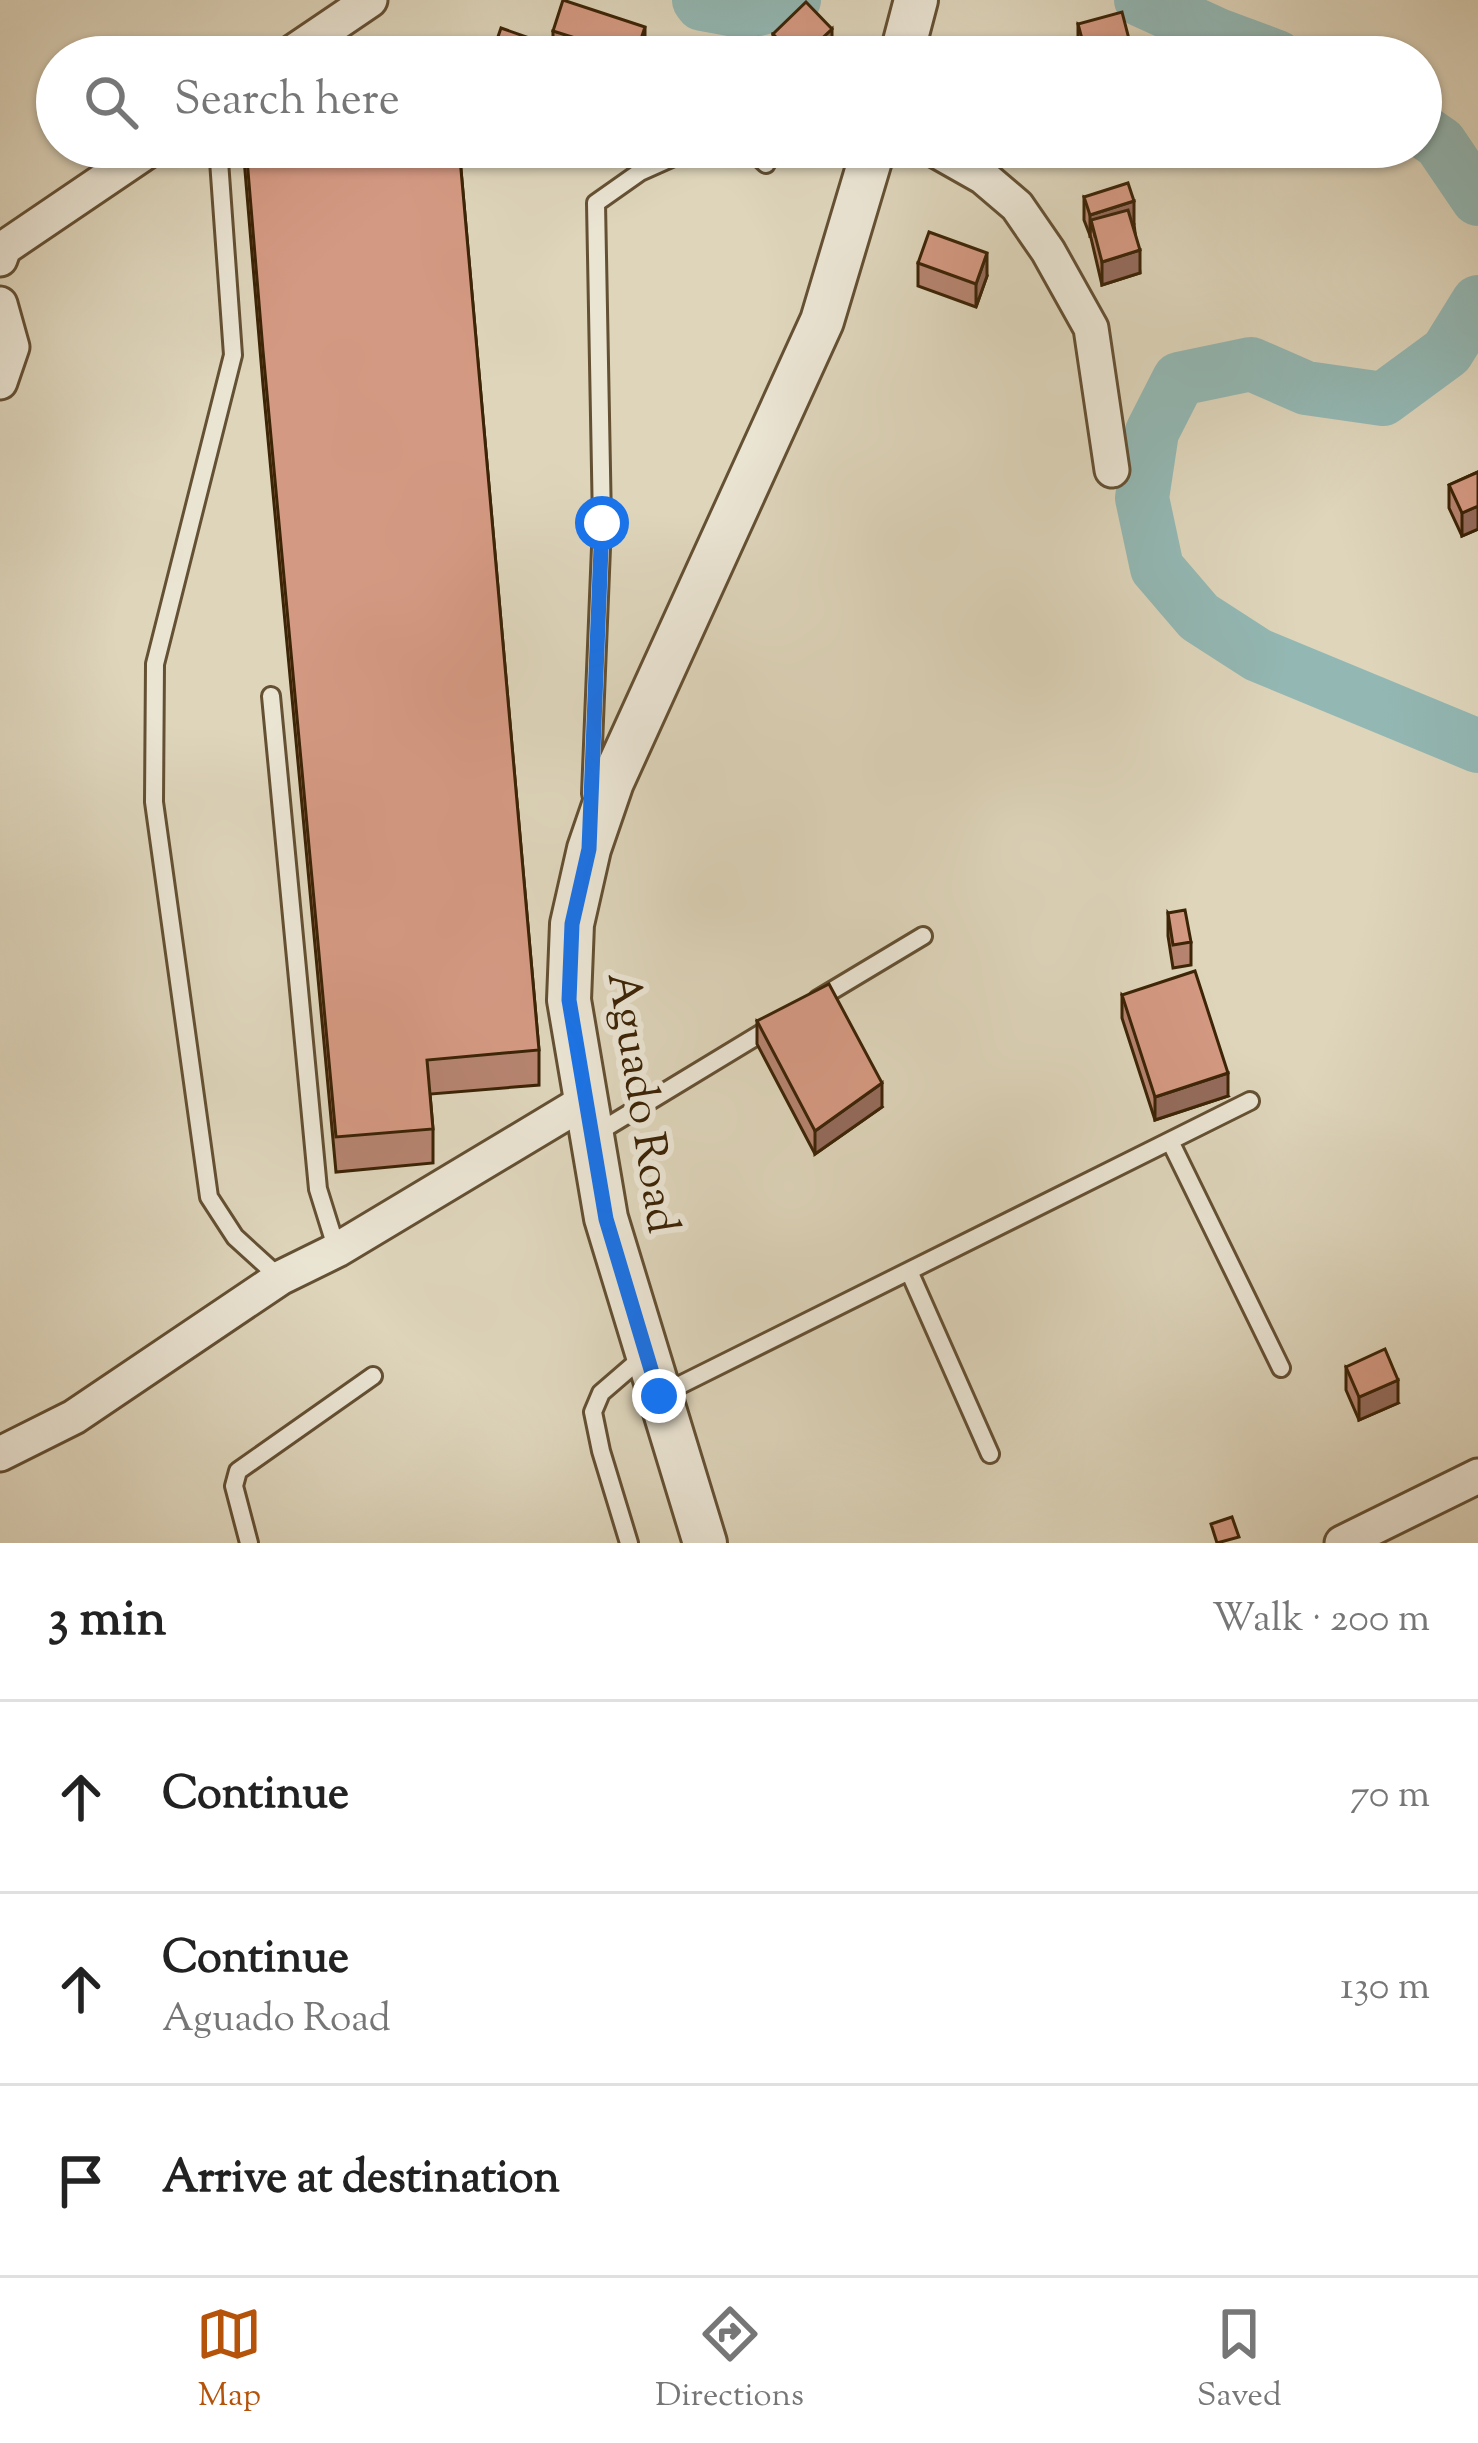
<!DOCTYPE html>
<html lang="en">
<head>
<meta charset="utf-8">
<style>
	:root { --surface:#fff; --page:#f2f2f2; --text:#222; --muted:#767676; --line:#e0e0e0; --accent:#b45309 }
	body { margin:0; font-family:"Sorts Mill Goudy",serif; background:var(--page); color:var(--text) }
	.stop { position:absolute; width:36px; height:36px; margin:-27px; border:9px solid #1a73e8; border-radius:50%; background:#fff }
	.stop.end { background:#1a73e8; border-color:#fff; box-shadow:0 3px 12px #0008 }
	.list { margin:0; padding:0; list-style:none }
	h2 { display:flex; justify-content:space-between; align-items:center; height:156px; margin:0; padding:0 48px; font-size:51px }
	h2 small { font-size:39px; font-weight:400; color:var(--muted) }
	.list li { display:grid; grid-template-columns:78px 1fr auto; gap:36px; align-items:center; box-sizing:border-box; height:192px; padding:0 48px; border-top:3px solid var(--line) }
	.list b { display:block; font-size:45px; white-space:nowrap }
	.list p { margin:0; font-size:39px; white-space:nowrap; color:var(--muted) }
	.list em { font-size:39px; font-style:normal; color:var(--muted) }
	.icon { flex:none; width:66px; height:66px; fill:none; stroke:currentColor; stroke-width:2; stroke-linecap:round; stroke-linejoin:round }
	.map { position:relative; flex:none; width:1478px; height:1543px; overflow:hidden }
	.search { position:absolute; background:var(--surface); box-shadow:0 3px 9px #0004; left:36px; right:36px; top:36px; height:132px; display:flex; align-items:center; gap:30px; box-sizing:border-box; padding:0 42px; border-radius:66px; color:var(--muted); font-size:45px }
	.sheet { height:732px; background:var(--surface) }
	nav { display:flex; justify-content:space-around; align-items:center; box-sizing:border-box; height:168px; border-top:3px solid var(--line); background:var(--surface); font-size:33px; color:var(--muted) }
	nav a { display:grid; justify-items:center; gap:6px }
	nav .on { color:var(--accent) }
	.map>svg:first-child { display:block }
</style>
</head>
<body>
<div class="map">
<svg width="1478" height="1543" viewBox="0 0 1478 1543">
	<rect width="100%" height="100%" fill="#ded5bb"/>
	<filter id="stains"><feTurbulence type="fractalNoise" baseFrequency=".00167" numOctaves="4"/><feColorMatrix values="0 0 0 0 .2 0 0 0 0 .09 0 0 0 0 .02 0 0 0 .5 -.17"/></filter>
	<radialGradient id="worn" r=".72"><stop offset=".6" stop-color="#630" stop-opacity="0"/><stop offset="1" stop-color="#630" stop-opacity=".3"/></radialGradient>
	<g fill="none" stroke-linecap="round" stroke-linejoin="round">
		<path stroke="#93b8b4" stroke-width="54" d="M699,0L702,4L746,12L794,0
			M1141,0L1218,35L1277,57
			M1421,130L1440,143L1478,199
			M1478,302L1447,352L1383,399L1306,388L1251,364L1179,379L1152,432L1142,498L1157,568L1199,617L1258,655L1478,746"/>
		<g stroke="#645033" stroke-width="22">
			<path id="service" d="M218,147L233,355L155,664L154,802L209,1197L235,1237L280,1278
				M748,147L766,164
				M271,696L318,1189L337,1250
				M591,794L602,523L596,203L640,172L696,147
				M818,999L923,936
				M592,1136L775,1025
				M1170,1141L1281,1368
				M909,1271L990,1454
				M660,1395L1250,1101
				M249,1543L234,1486L238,1471L373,1376
				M629,1543L601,1451L593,1412L601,1393L645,1355"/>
		</g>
		<g stroke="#645033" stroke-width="39">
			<path id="minor" d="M286,57L370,0
				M930,147L983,177L1017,206L1048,251L1091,328L1112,470
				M0,259L4,248L153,147
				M0,304L12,347L0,382
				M0,1454L74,1417L280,1278L337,1250L587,1100
				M1342,1543L1478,1476"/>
		</g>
		<g stroke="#645033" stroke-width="48">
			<path id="tertiary" d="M901,57L916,0
				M705,1543L606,1218L569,1000L572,924L589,849L612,782L822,321L874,147"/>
		</g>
		<use href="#service" stroke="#eae4d3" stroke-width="16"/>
		<use href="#minor" stroke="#eae4d3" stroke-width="33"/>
		<use href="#tertiary" stroke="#eae4d3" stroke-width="42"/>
	</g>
	<path fill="#b68470" stroke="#3c2406" stroke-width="3" d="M1078,24L1130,57H1081L1078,47Z
		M553,31L645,51L643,57H561L553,54Z
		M773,34L832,53L827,57H735L773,56Z
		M243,147H459L539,1050V1085L430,1094L433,1129V1163L336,1172L263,385Z
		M1084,197L1134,224L1140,273L1102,285L1091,238L1084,220Z
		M918,263L987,276L976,307L918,286Z
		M1478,472V529L1462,536L1449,508V485Z
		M1168,913L1191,942V965L1173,968L1168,936Z
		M1122,995L1228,1096L1155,1120L1122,1018Z
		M757,1021L882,1107L815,1154L757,1044Z
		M1346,1367L1398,1403L1359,1420L1346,1390Z"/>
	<path fill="#946b5b" stroke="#3c2406" stroke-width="3" d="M645,27V51L643,57H635Z
		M832,29V53L827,57H802Z
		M1130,43V57H1086V54Z
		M1134,201V224L1095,236L1091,220L1090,238V215Z
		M1140,250V273L1102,285V262Z
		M987,253V276L976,307V284Z
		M1478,506V529L1462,536V513Z
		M1228,1073V1096L1155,1120V1097Z
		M882,1083V1107L815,1154V1131Z
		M1398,1380V1403L1359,1420V1397Z"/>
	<path fill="#d49982" stroke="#3c2406" stroke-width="3" d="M563,0L645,27L635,57L553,31Z
		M806,2L832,29L802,57H795L773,34Z
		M1122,12L1130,43L1086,54L1078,24Z
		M501,28L552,46L548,57H491Z
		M758,38L773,57H735Z
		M246,147H459L539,1050L427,1060L433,1129L336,1137L263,351Z
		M1128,183L1134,201L1090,215L1084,197Z
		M1128,210L1140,250L1102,262L1091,220Z
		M929,232L987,253L976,284L918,263Z
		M1478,472V506L1462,513L1449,485Z
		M1185,910L1191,942L1173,945L1168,913Z
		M1195,971L1228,1073L1155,1097L1122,995Z
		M829,984L882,1083L815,1131L757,1021Z
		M1385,1349L1398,1380L1359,1397L1346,1367Z
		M1232,1517L1239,1537L1217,1543L1211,1524Z"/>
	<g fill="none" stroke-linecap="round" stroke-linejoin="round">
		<path stroke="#1a73e8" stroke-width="15" d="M602,523L589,849L572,924L569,1000L606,1219L659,1396"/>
	</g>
	<g text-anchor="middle" stroke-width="12" stroke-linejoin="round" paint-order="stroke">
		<g font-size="45" fill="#3c2406" stroke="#eae4d3">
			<text transform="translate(645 1102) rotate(81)" y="16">Aguado Road</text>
		</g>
	</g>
	<rect width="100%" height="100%" filter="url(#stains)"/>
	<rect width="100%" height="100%" fill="url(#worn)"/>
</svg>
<div class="stop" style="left:602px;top:523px"></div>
<div class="stop end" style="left:659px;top:1396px"></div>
<div class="search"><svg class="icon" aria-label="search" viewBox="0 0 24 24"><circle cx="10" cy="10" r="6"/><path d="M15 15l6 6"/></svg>Search here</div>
</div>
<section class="sheet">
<h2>3 min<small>Walk · 200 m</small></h2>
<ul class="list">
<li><svg class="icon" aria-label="ahead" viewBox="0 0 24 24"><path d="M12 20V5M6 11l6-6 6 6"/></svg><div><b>Continue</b></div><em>70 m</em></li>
<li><svg class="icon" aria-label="ahead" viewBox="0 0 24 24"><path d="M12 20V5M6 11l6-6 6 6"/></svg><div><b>Continue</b><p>Aguado Road</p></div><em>130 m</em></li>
<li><svg class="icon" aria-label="arrive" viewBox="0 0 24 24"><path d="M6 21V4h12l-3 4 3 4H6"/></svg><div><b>Arrive at destination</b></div></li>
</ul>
</section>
<nav>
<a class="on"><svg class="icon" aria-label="map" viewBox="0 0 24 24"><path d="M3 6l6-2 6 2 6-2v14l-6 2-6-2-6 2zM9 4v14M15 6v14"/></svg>Map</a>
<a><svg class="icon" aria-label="directions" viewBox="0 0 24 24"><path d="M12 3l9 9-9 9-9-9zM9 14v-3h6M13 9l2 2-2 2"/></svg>Directions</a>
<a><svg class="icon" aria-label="saved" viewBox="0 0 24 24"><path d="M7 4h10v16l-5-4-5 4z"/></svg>Saved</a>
</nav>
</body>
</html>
